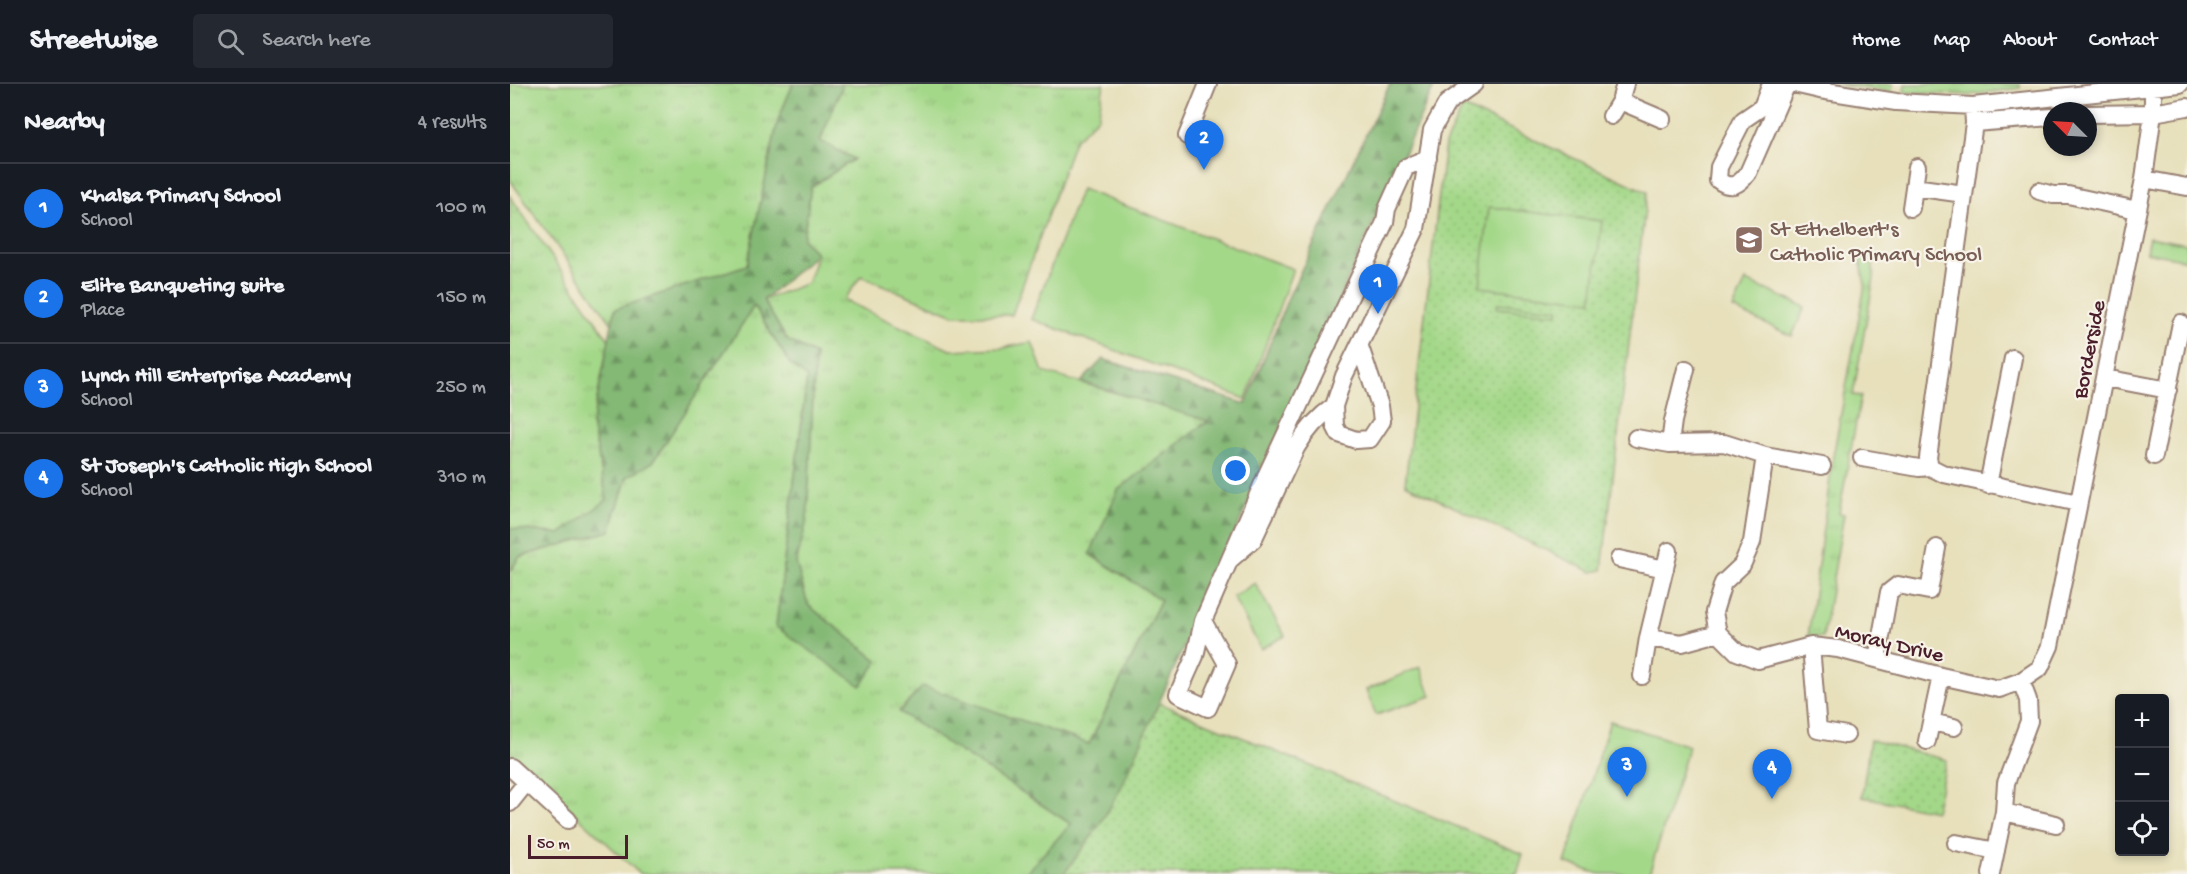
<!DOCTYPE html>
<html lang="en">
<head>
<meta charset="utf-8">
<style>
	:root { --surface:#171b24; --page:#242831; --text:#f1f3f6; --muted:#9ea1a6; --line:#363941; --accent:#1a73e8 }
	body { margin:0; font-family:"Gochi Hand",sans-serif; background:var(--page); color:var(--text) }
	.controls { position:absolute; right:18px; bottom:18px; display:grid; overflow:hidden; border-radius:6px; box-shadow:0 3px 9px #0003 }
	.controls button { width:54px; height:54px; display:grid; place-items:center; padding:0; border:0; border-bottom:2px solid var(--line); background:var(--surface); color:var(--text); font:30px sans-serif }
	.compass { position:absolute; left:1533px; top:18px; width:54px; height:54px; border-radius:50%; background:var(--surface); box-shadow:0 3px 9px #0003; rotate:294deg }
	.scale { position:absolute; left:18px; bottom:15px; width:100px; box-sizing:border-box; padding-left:6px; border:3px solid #4a1f2b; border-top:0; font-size:16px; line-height:21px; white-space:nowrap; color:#4a1f2b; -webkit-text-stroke:4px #f7f3e8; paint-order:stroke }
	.you { position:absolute; left:726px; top:387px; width:21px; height:21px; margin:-15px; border:4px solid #fff; border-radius:50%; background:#1a73e8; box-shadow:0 0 0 9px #1a73e833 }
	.badge { display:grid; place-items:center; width:39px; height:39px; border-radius:50%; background:var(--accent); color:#fff; font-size:20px; font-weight:700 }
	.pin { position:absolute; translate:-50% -50px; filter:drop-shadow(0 2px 3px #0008) }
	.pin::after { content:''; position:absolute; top:32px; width:21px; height:18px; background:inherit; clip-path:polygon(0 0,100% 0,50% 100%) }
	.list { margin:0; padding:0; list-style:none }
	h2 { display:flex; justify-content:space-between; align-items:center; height:78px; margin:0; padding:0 24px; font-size:26px }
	h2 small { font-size:20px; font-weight:400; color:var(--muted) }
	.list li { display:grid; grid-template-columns:39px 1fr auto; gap:18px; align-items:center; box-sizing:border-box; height:90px; padding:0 24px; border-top:2px solid var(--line) }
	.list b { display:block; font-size:22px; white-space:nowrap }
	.list p { margin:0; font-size:20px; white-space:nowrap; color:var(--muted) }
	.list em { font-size:20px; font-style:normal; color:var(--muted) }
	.icon { flex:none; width:33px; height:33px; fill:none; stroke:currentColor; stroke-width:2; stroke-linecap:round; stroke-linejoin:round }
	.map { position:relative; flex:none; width:1677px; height:790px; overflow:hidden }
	header { display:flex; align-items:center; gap:36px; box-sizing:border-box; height:84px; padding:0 30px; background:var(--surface); border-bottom:2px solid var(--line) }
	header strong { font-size:28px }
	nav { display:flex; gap:33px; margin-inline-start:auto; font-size:21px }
	.search { width:420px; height:54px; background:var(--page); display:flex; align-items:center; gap:15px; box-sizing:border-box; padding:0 21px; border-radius:6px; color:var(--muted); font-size:22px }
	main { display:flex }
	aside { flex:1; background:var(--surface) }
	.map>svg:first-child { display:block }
</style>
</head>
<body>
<header>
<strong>Streetwise</strong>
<div class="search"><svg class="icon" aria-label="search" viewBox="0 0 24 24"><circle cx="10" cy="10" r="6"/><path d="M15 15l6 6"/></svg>Search here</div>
<nav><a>Home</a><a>Map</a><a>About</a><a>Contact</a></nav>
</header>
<main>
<aside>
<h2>Nearby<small>4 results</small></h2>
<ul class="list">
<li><span class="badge">1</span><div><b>Khalsa Primary School</b><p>School</p></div><em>100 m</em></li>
<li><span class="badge">2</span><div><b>Elite Banqueting suite</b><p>Place</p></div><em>150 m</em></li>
<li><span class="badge">3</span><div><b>Lynch Hill Enterprise Academy</b><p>School</p></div><em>250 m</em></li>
<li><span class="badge">4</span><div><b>St Joseph's Catholic High School</b><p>School</p></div><em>310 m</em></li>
</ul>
</aside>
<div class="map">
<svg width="1677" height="790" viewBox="0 0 1677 790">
	<defs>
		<pattern id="grass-tufts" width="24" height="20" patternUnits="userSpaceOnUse" patternTransform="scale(1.5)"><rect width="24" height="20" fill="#a4d889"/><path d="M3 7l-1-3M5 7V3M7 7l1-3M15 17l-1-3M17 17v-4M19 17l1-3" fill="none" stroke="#8fb976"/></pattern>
		<pattern id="forest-firs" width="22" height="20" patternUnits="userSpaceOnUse" patternTransform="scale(1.5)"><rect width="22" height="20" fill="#83b875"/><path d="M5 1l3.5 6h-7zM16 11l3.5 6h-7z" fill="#6d9560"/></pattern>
		<pattern id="park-dots" width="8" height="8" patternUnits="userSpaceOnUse" patternTransform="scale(1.5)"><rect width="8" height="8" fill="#a4d889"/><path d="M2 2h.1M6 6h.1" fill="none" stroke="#8fb976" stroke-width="1.8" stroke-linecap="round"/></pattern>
	</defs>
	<rect width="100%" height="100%" fill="#f7f3e8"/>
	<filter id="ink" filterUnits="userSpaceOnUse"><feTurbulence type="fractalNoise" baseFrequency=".0167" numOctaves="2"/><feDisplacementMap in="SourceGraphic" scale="12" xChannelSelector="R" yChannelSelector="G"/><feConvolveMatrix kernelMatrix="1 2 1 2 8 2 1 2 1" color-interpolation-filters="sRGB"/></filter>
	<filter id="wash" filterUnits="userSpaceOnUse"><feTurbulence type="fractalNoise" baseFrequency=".008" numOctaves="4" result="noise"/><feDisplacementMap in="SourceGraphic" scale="24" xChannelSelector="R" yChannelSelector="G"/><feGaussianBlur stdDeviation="1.35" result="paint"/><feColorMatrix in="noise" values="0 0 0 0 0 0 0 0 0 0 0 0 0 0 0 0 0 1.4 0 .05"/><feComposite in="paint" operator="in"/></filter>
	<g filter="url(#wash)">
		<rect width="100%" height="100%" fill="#e7e0bb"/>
		<path fill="url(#grass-tufts)" stroke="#777c5a" stroke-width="1.5" d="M0,0H283L268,36L237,181L105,225L102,240L0,96Z
			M333,0H594L588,33L564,57L502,231H444L351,192L334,216L440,266L492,264L522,258L533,288L699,336L608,406L580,471L651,515L579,660L413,603L389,627L561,740L515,790H130L0,669V488L9,473L100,447L117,393L143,378L244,221L280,280L297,293L266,543L368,577L298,521L286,479L297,436L305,271L277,256L253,216L298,199L307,170L293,155L301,103L344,75L310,57Z
			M1323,0H1383L1382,8Z
			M1395,0H1510V4L1459,11L1394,8Z
			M0,112L99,256L82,340L97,416L50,450L0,444Z
			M1639,153L1677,160V176L1636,168Z
			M1350,173L1362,174L1364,194L1343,311L1351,312L1329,429L1334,430L1313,553H1298L1323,373L1355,201Z"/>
		<path fill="url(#forest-firs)" stroke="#666c50" stroke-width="1.5" d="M283,0H333L310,57L344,75L301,103L293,155L307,170L253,216L277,256L305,271L297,436L286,479L298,521L368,577L351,602L266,543L297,294L280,280L244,222L143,378L117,393L100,447L9,473L0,488V444L50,450L97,416L82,340L105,225L237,181L268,36Z
			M880,0H925L610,706L587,745L554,790H515L561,740L389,628L413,602L579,660L651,516L580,470L608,406L698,337L571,298L593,275L736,320L778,214Z"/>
		<path fill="url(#park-dots)" stroke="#777c5a" stroke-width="1.5" d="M953,23L1137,108L1092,486L1082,488L895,400L935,60Z
			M649,619L1013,770L1007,790H554L587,745L610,706Z
			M1360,656L1437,676L1425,727L1352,713Z"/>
		<path fill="#a4d889" stroke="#777c5a" stroke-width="1.5" d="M571,105L783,185L736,315L521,235Z
			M979,123L1092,137L1082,217L970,203Z
			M1236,197L1295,223L1282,252L1223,225Z
			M988,219L1048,225V230L987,224Z
			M745,499L775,552L751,565L723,513Z
			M910,583L921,612L866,631L856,606Z
			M1100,637L1179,662L1139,790H1089L1055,779Z"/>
	</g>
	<g filter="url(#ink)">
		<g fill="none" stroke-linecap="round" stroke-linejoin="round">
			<g stroke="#988073" stroke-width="20">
				<path id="minor" d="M1115,0L1110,17L1152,35
					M1261,0L1252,23L1233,36L1209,83L1208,96C1221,106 1229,101 1238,89L1277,0
					M1284,0L1310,6L1386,18L1463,22L1670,0
					M1463,22L1464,39L1418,374L1420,383L1434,390L1568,419
					M1578,30L1643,29L1677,23
					M1101,32L1110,17
					M1464,39L1542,33
					M677,52L698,0
					M1634,95L1677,103
					M1404,103L1454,110
					M1529,107L1543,111H1558L1627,126
					M1401,124L1407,83
					M850,263L870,322L872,337L860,355L846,356L829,350L825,342L824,322L834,292L906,145L922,46L937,19L964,0
					M1595,294L1658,306
					M1126,354L1160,360L1214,359L1255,372L1312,382
					M1160,360L1163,337L1176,285
					M1255,372L1242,458L1232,481L1213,499L1204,528L1208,549L1227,568L1248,576L1301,562L1328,565L1431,592L1489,605L1511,597L1530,584L1540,562L1634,95L1643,29V4
					M1644,372L1671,239
					M1352,374L1409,384L1420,383
					M1478,401L1503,274
					M721,475L743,456L786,364C796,347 808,333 824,322
					M1109,475L1155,485
					M693,537L717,580L698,624L668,610L685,572L693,537L757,390L875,138L877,125L896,83L918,74
					M1138,554L1172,559L1208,549
					M1301,562L1308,646L1336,651
					M1367,575L1379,508L1388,501L1419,507L1427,464
					M1132,592L1138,554L1159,467
					M1421,638L1444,643
					M1417,657L1431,592
					M0,683L58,736
					M0,719L16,699
					M1494,728L1546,740
					M1446,759L1486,767
					M1481,790L1494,728L1496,699L1519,637L1518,616L1511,597"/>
			</g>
			<use href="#minor" stroke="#fff" stroke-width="16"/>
		</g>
	</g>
	<defs>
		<g id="school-square" transform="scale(1.5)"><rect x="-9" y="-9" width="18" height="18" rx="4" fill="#8d6e63" stroke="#f7f3e8"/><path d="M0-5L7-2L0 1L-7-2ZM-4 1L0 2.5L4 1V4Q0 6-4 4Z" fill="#fff"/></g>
	</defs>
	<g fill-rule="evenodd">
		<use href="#school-square" x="1239" y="156"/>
	</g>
	<g text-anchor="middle" stroke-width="4.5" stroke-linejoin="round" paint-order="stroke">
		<g font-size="22" fill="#785e54" stroke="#f7f3e8" text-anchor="start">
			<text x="1260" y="151">St Ethelbert's<tspan x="1260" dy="25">Catholic Primary School</tspan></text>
		</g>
		<g font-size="22" fill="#4a1f2b" stroke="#f7f3e8">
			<text transform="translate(1577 265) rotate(-79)" y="8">Borderside</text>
			<text transform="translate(1380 557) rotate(13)" y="8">Moray Drive</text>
		</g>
	</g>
</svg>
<div class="controls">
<button>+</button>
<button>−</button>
<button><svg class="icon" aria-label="locate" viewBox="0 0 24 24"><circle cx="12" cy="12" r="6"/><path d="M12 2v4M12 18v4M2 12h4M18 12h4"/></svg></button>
</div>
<svg class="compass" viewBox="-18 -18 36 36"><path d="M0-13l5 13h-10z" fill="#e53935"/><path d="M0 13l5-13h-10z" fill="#9ea1a6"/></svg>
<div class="scale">50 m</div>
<div class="you"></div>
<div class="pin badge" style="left:868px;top:230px">1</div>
<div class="pin badge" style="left:694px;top:86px">2</div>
<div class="pin badge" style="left:1117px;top:713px">3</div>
<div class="pin badge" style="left:1262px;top:715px">4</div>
</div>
</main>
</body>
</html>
